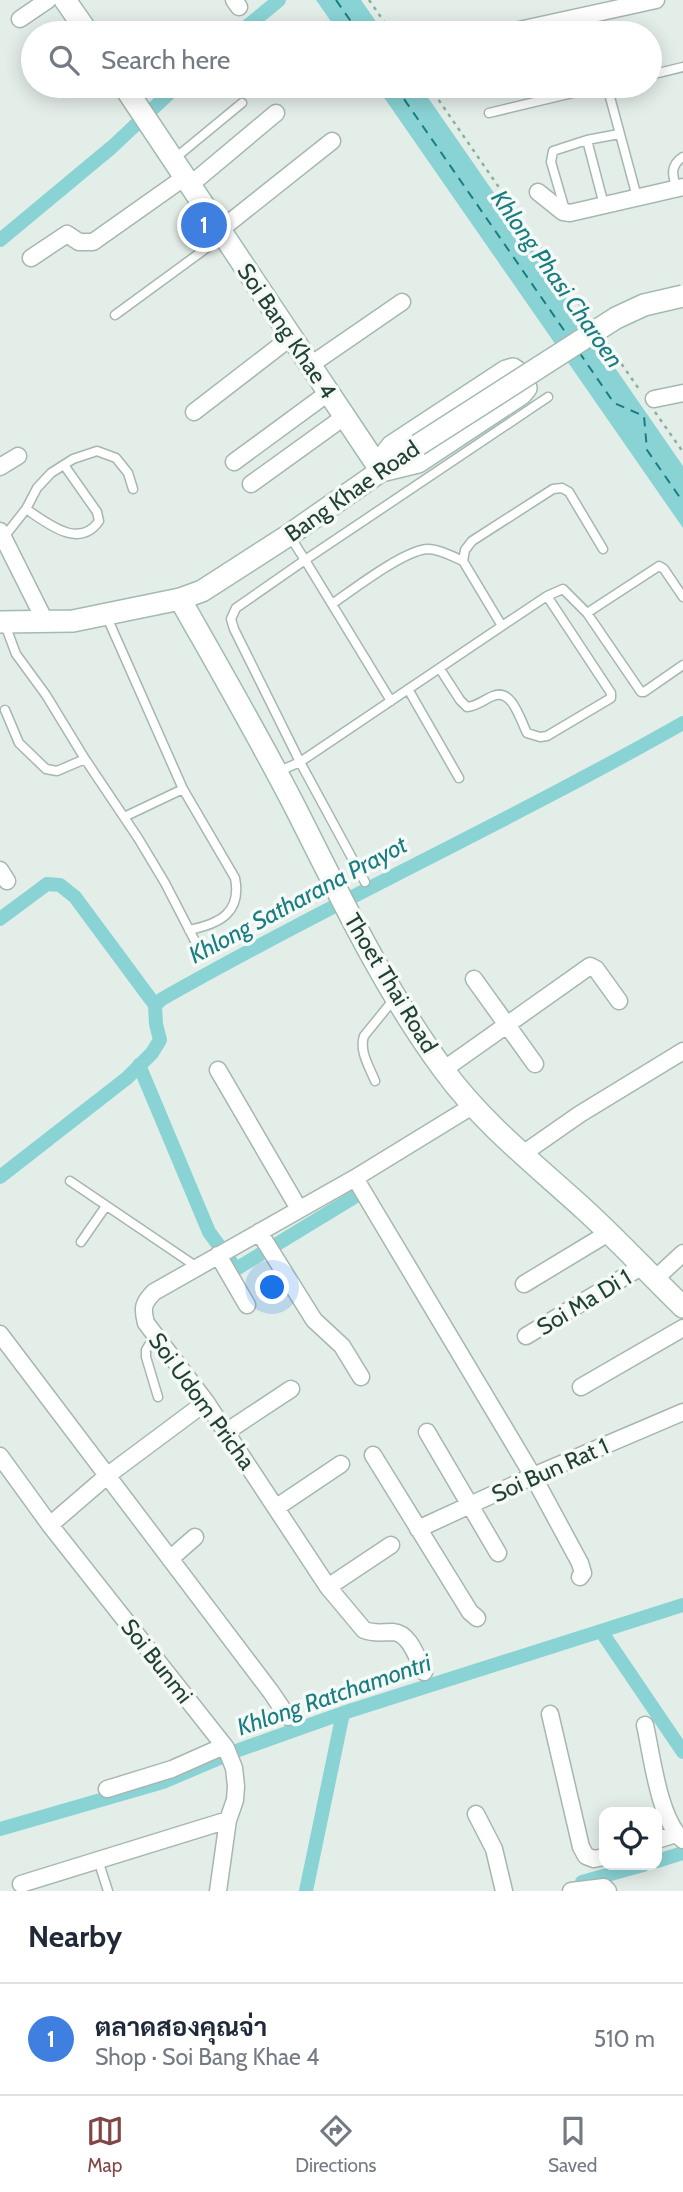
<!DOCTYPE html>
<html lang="en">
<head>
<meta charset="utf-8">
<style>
	:root { --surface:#fff; --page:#f6f6f7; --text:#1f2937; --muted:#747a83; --line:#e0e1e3; --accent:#814746 }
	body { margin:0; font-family:Cabin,Sarabun,sans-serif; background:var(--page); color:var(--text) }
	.controls { position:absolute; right:21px; bottom:21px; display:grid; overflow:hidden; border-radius:14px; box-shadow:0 4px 18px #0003 }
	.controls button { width:63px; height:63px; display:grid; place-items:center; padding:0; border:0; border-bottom:2px solid var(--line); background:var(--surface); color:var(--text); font:35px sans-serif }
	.you { position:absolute; left:273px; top:1288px; width:24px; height:24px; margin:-18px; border:5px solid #fff; border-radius:50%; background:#1a73e8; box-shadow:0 0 0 10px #1a73e833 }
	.badge { display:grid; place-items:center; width:46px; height:46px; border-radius:50%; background:var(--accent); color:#fff; font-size:23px; font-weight:700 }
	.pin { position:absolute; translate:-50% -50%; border:4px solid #fff; box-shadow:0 2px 7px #0006 }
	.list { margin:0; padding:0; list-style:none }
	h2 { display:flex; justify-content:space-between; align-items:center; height:91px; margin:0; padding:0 28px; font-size:30px }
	h2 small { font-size:23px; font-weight:400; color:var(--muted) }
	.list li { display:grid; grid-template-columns:46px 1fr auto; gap:21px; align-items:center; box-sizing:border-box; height:112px; padding:0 28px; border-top:2px solid var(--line) }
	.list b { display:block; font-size:26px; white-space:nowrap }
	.list p { margin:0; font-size:23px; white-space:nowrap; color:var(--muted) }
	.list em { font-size:23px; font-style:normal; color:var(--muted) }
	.icon { flex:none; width:38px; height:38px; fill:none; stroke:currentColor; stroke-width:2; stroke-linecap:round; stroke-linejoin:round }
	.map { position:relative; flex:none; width:683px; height:1891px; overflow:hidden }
	.search { position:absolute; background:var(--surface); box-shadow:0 4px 18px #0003; left:21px; right:21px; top:21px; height:77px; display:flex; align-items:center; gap:18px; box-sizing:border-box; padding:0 24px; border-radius:38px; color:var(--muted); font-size:26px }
	.sheet { height:203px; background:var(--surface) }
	nav { display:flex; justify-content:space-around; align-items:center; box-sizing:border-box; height:98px; border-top:2px solid var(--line); background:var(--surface); font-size:19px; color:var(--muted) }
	nav a { display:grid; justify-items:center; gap:4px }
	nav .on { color:var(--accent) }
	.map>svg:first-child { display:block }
</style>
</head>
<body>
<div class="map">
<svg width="683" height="1891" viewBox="0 0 683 1891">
	<rect width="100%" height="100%" fill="#e4eee9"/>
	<path fill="#8ad3d5" d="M316,0H361L384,33H339Z
		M376,86H420L683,466V528Z"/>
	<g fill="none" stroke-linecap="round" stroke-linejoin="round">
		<path stroke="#8ad3d5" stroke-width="14" d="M239,33L279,0
			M0,240L112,147L177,86
			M0,919L47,884L60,885L75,897L155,1005
			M139,1065L209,1232L236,1269L356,1196
			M0,1177L127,1078L152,1053L160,1040L156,1024L155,1005L162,999C333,902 512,820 683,723
			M601,1631L683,1752
			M0,1829L163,1782L236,1751L343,1713L683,1605
			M657,1861L683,1853
			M582,1882L643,1865
			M306,1891L343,1713"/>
		<path stroke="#197d81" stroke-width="2" stroke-dasharray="9 7" stroke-linecap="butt" d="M336,0L359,33
			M395,86L568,336
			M579,352L614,403L644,416L647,450L683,502"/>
		<g stroke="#a6b7af" stroke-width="11">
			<path id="lane" d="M650,75L683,67
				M607,86L637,197
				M489,113L602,86
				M587,140L604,205
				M174,159L242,103
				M677,188C672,176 670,165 683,157
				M565,210L551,162L553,151L587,140L619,134
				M115,315L223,236
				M26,509C47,523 79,550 99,521L97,512L64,465
				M289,535L305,560L548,397
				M4,537L26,509L37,488L51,473L73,459L97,451L116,458L128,473L133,489
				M332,604C354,589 403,551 427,549C439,549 452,556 463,561
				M587,613L659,566L664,569L683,597
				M106,615L183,789L124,817
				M4,622L16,654L46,695L85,759L138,838L165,883L196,943
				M502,626L463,561L465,550L472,541L553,489L562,488L569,492L603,549
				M440,669L460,700L467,707C478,706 483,700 493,696C512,688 520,719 527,733L540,737L547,736L611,698V693L547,596
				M408,689L459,778
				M5,710L19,743L46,769L57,771L85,759
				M277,772L300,762L502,626L547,596L563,589L587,613L641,692H644L683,665
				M183,789L235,878C242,913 219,924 189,930
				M365,882L300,762L234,629L231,619L236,608L305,560L391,701
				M375,1081C369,1066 359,1051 364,1036L394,999
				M70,1181L197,1267
				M81,1242L106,1206
				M155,1335L146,1350V1357L158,1397
				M98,1860L108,1891"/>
		</g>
		<g stroke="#a6b7af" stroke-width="19">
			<path id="street" d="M234,0L239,7
				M20,19L48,0
				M506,33L656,0
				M190,185L276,113
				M538,192L563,212L570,213L683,187
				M220,230L332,141
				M31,258L67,234L79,242H93L185,177
				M309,366L402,302
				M654,399L683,393
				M194,412L290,338
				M234,462L328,393
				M0,467L18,456
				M251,484L344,417
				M0,531L46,623
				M0,870L7,881
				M474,979L535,1064
				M218,1070L299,1209
				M443,1070L590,966L596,969L619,1001
				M524,1153L580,1114L683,1051
				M355,1178L533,1476L580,1563L583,1573L580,1577
				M259,1232L314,1320L342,1346L361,1377
				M218,1255L247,1305
				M655,1279L683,1253
				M524,1284L610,1232
				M0,1334L271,1692L288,1717
				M526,1336L641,1267
				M581,1387L683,1328
				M226,1432L291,1389
				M427,1432L498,1553
				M373,1455L470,1612L477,1618
				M0,1456L50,1525L226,1748L234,1768L236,1786L235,1800L228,1820L218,1891
				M277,1507L341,1464
				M50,1525L108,1475L206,1402
				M418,1529L533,1476L683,1412
				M170,1559L195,1537
				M328,1587L391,1545
				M424,1672C417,1658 410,1633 393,1632C382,1632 374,1634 364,1630L328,1587L206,1402L146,1323C142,1308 143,1303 154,1292L355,1178L474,1105
				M550,1714L581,1847L586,1856L594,1859L604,1857
				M645,1725C652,1756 659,1820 683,1840
				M107,1789L172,1769L224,1746
				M476,1814L494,1849L504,1891
				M657,1840L676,1834
				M21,1884L228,1820
				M571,1891L604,1887L608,1891"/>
		</g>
		<g stroke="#a2bbaf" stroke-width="24">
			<path id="secondary" d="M65,0L88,33
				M124,86L381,471
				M513,369C520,373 524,379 526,388L521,394L418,462L381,471L385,455L392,446L506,371Z
				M180,599C219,668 259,737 295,807C340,896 384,989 443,1069C482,1123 537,1166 585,1210C619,1241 650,1275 683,1307
				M0,622L73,621L180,599L202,591L289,535L418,445"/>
		</g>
		<path stroke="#83b39e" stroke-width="2.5" stroke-dasharray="3.5 5" stroke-linecap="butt" d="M369,0L392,33
			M429,86L587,315
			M607,343L641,392
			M655,412L683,452"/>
		<use href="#lane" stroke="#fff" stroke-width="8"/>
		<use href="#street" stroke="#fff" stroke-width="16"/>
		<use href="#secondary" stroke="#fff" stroke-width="21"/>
		<g stroke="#a2bbaf" stroke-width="24" stroke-linecap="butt">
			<path id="secondary-bridge" d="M418,445L616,318L644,305L683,296"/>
		</g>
		<use href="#secondary-bridge" stroke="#fff" stroke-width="21"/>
	</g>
	<g text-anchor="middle" stroke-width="7" stroke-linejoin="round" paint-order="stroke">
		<g font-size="23" fill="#224135" stroke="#f5faf7">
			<text transform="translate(287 331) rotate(56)" y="8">Soi Bang Khae 4</text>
			<text transform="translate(352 491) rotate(-35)" y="8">Bang Khae Road</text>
			<text transform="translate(391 983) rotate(59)" y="8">Thoet Thai Road</text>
			<text transform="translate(584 1302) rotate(-31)" y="8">Soi Ma Di 1</text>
			<text transform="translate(202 1401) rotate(54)" y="8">Soi Udom Pricha</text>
			<text transform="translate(550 1470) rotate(-24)" y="8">Soi Bun Rat 1</text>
			<text transform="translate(157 1661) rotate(52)" y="8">Soi Bunmi</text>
		</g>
		<g font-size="24" font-style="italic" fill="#197d81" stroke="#f5faf7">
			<text transform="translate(557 279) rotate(55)" y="8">Khlong Phasi Charoen</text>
			<text transform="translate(298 900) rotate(-28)" y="8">Khlong Satharana Prayot</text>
			<text transform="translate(334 1695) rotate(-19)" y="8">Khlong Ratchamontri</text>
		</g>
	</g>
</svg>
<div class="controls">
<button><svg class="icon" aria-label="locate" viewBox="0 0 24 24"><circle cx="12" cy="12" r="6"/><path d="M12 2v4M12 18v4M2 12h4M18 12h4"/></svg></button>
</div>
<div class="you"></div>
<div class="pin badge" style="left:204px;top:225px;background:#3f7fe0">1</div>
<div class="search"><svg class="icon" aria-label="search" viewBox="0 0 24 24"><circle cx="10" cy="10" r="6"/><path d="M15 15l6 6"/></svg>Search here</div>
</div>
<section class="sheet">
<h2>Nearby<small></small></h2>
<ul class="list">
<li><span class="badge" style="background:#3f7fe0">1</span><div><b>ตลาดสองคุณจ่า</b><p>Shop · Soi Bang Khae 4</p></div><em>510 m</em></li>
</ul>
</section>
<nav>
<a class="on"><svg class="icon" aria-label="map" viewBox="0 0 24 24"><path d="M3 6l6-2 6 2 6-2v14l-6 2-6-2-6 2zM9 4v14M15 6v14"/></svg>Map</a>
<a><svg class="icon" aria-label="directions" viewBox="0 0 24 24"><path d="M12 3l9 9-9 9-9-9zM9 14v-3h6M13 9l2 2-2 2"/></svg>Directions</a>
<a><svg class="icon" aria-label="saved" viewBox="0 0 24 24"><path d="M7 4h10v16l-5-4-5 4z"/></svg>Saved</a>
</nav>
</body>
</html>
